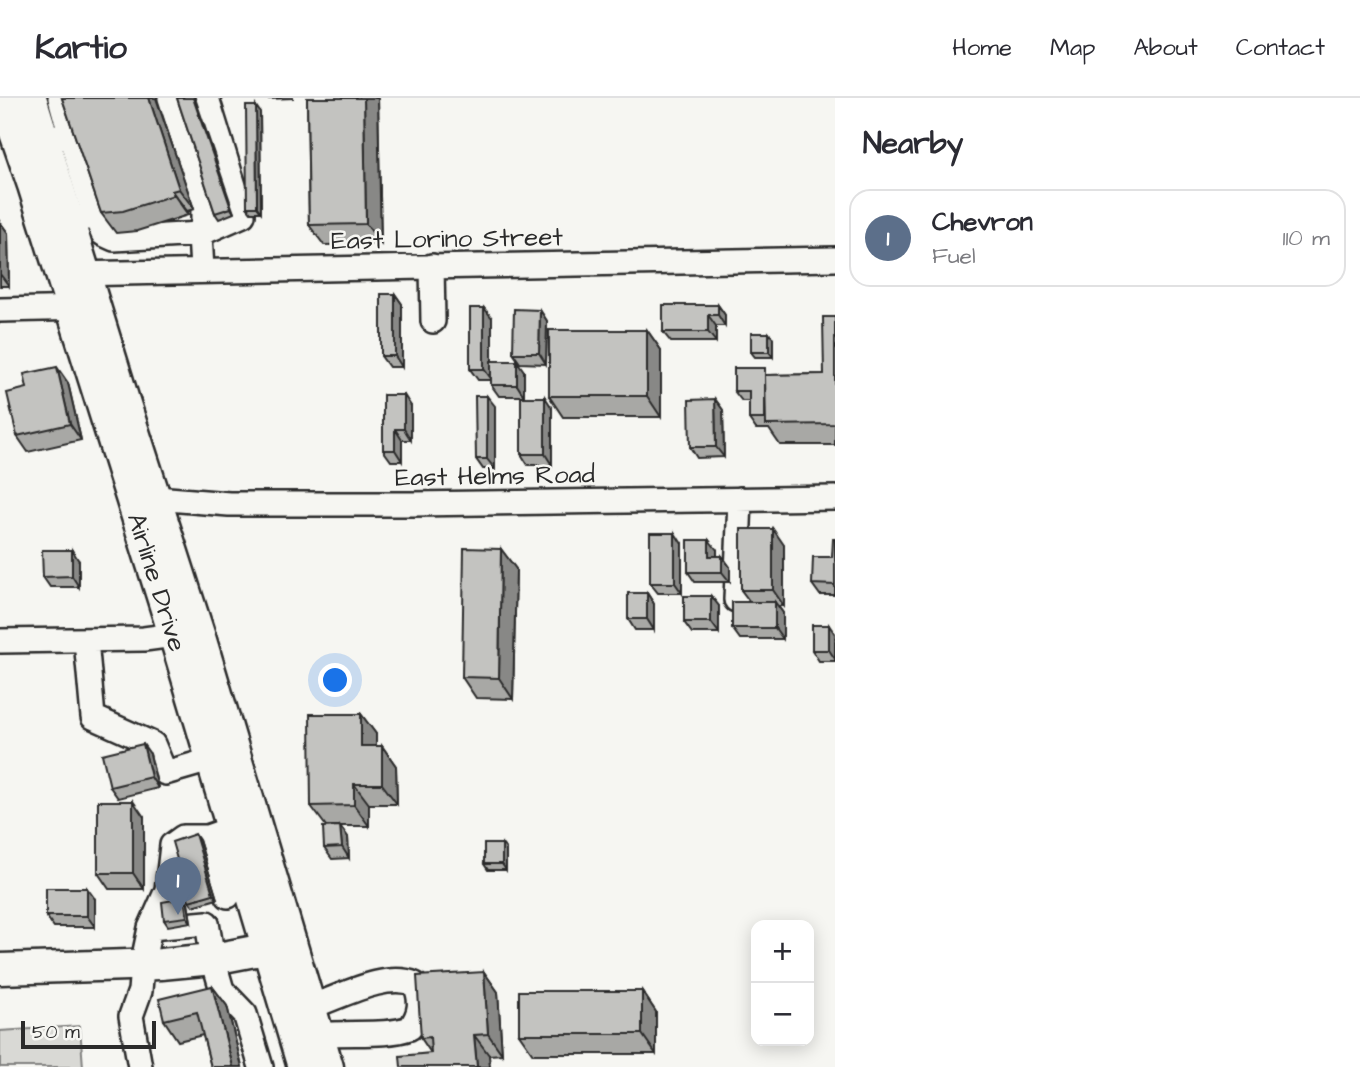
<!DOCTYPE html>
<html lang="en">
<head>
<meta charset="utf-8">
<style>
	:root { --surface:#fff; --page:#f2f2f3; --text:#2b2b33; --muted:#7c7c81; --line:#e1e1e2; --accent:#111827 }
	body { margin:0; font-family:"Architects Daughter",sans-serif; background:var(--page); color:var(--text) }
	.controls { position:absolute; right:21px; bottom:21px; display:grid; overflow:hidden; border-radius:14px; box-shadow:0 4px 18px #0003 }
	.controls button { width:63px; height:63px; display:grid; place-items:center; padding:0; border:0; border-bottom:2px solid var(--line); background:var(--surface); color:var(--text); font:35px sans-serif }
	.scale { position:absolute; left:21px; bottom:18px; width:135px; box-sizing:border-box; padding-left:7px; border:4px solid #2b2b2b; border-top:0; font-size:19px; line-height:24px; white-space:nowrap; color:#2b2b2b; -webkit-text-stroke:5px #f6f6f2; paint-order:stroke }
	.you { position:absolute; left:336px; top:583px; width:24px; height:24px; margin:-18px; border:5px solid #fff; border-radius:50%; background:#1a73e8; box-shadow:0 0 0 10px #1a73e833 }
	.badge { display:grid; place-items:center; width:46px; height:46px; border-radius:50%; background:var(--accent); color:#fff; font-size:23px; font-weight:700 }
	.pin { position:absolute; translate:-50% -58px; filter:drop-shadow(0 2px 4px #0008) }
	.pin::after { content:''; position:absolute; top:37px; width:24px; height:21px; background:inherit; clip-path:polygon(0 0,100% 0,50% 100%) }
	.list { margin:0; padding:0; list-style:none }
	h2 { display:flex; justify-content:space-between; align-items:center; height:91px; margin:0; padding:0 28px; font-size:30px }
	h2 small { font-size:23px; font-weight:400; color:var(--muted) }
	.list li { display:grid; grid-template-columns:46px 1fr auto; gap:21px; align-items:center; box-sizing:border-box; height:98px; margin:0 14px 14px; padding:0 14px; border:2px solid var(--line); border-radius:21px }
	.list b { display:block; font-size:26px; white-space:nowrap }
	.list p { margin:0; font-size:23px; white-space:nowrap; color:var(--muted) }
	.list em { font-size:23px; font-style:normal; color:var(--muted) }
	.map { position:relative; flex:none; width:835px; height:969px; overflow:hidden }
	header { display:flex; align-items:center; gap:42px; box-sizing:border-box; height:98px; padding:0 35px; background:var(--surface); border-bottom:2px solid var(--line) }
	header strong { font-size:33px }
	nav { display:flex; gap:38px; margin-inline-start:auto; font-size:24px }
	main { display:flex }
	aside { flex:1; background:var(--surface) }
	.map>svg:first-child { display:block }
</style>
</head>
<body>
<header>
<strong>Kartio</strong>
<nav><a>Home</a><a>Map</a><a>About</a><a>Contact</a></nav>
</header>
<main>
<div class="map">
<svg width="835" height="969" viewBox="0 0 835 969">
	<rect width="100%" height="100%" fill="#f6f6f2"/>
	<filter id="ink" filterUnits="userSpaceOnUse"><feTurbulence type="fractalNoise" baseFrequency=".0143" numOctaves="2"/><feDisplacementMap in="SourceGraphic" scale="14" xChannelSelector="R" yChannelSelector="G"/><feConvolveMatrix kernelMatrix="1 2 1 2 8 2 1 2 1" color-interpolation-filters="sRGB"/></filter>
	<g filter="url(#ink)">
		<path fill="#d9d9d5" stroke="#828280" stroke-width="2" d="M80,928L83,969H0V933Z"/>
		<g fill="none" stroke-linecap="round" stroke-linejoin="round">
			<g stroke="#2b2b2b" stroke-width="28">
				<path id="minor" d="M60,0L72,43
					M44,41L61,38L72,43L91,107L88,120
					M91,107L103,136L114,141L200,136L203,123V102L170,0
					M432,168L433,223
					M202,172L200,136L243,117L207,0
					M71,176L835,161
					M0,212L87,210
					M156,400L229,406H413L835,400
					M736,502L740,401
					M86,542L93,619L153,646L165,675L210,662
					M0,543L144,541L174,537
					M207,739L228,798
					M150,830L207,825L213,861L222,892L245,916L261,969
					M310,909C339,900 385,873 415,886C422,903 421,915 410,930C384,939 347,933 318,937
					M140,969L131,918L140,893L142,868L150,830L167,792L172,747L183,739H207L230,731"/>
			</g>
			<g stroke="#2b2b2b" stroke-width="35">
				<g id="major">
					<path id="s1" d="M3,0L33,87L177,546L303,969"/>
					<path d="M31,0L124,303L200,539L328,969"/>
					<path d="M0,871L161,866L213,861L286,847"/>
				</g>
			</g>
			<use href="#minor" stroke="#f6f6f2" stroke-width="23"/>
			<use href="#major" stroke="#f6f6f2" stroke-width="30"/>
		</g>
		<path fill="#a8a8a5" stroke="#2b2b2b" stroke-width="2" d="M62,0H156L194,111L187,113L188,117L137,133L116,135L101,115Z
			M177,0L234,115L219,121L215,115Z
			M267,0H294L268,1Z
			M307,0H377L378,1L381,146L324,147L309,127Z
			M260,14L261,114H251L247,109Z
			M0,124L8,135L9,188H0Z
			M395,196L402,206V269H389L381,258Z
			M718,207L725,217V228H716V244H671L663,234Z
			M484,210L492,220V263L524,273V298H499L491,287V282H478L470,271Z
			M540,212L547,223L546,266L520,265L513,255Z
			M835,219V347H780L769,331H756L749,321V303H742L734,293L770,277L824,276Z
			M647,232L661,252V319H563L549,298Z
			M773,240V259H755L751,254Z
			M68,285L81,342L28,354L17,338L27,290Z
			M383,297L411,308V342H402V363H391L383,352Z
			M715,301L723,312L724,359L697,360L690,349Z
			M495,308V371H483L476,361Z
			M552,310V367H528L521,356Z
			M835,441V497H820L812,486L832,459Z
			M682,446V495H658L650,485Z
			M784,447V508H778L783,515V541H740L732,530L750,504L741,492Z
			M501,451L516,471L513,601L476,600L462,579Z
			M717,452V458H722L730,469V484H695L688,474Z
			M79,463V489H50L43,479Z
			M647,495L654,506V532H635L628,521Z
			M711,498L719,508V535H692L684,524Z
			M835,536V563H819L812,552Z
			M361,616L376,636V648H382L396,668L397,706H369V728H326L311,708Z
			M150,656L158,690L118,700L110,689Z
			M144,719V791H109L98,775Z
			M340,728L348,739L349,760L332,761L324,750Z
			M199,742L217,801L193,808L189,803Z
			M506,751V772H488L484,766Z
			M95,801V829H54L46,818Z
			M188,806L191,824L168,828L164,822Z
			M484,874L498,894L502,956L489,957L431,955L421,940Z
			M212,888L227,908L242,969H211L203,937L178,943L164,922Z
			M642,893L656,914V956H533L519,936Z"/>
		<path fill="#888886" stroke="#2b2b2b" stroke-width="2" d="M149,0H156L194,111L179,91Z
			M193,0H195L234,115L231,110Z
			M364,0H377L378,1L381,146L366,126Z
			M256,8L260,14L261,114L257,109Z
			M172,93L187,113L188,117L174,97Z
			M0,124L8,135L9,188L0,176Z
			M395,196L402,206V269L395,258Z
			M718,207L725,217V228L718,217Z
			M484,210L492,220V282L484,271Z
			M540,212L547,223L546,266L539,255Z
			M708,217L716,228V244L708,234Z
			M647,232L661,252V319L647,298Z
			M769,235L773,240V259L769,254Z
			M517,263L524,273V298L517,287Z
			M57,269L68,285L81,342L70,326Z
			M404,297L411,308V342L404,331Z
			M487,298L495,308V371L487,361Z
			M545,299L552,310V367L545,356Z
			M715,301L723,312L724,359L716,349Z
			M395,331L402,342V363L395,352Z
			M773,431L784,447V508L773,492Z
			M675,435L682,446V495L675,485Z
			M709,442L717,452V469L709,458Z
			M501,451L516,471L513,601L499,580Z
			M72,452L79,463V489L72,478Z
			M722,458L730,469V484L722,474Z
			M647,495L654,506V532L647,521Z
			M711,498L719,508V535L711,524Z
			M775,504L783,515V541L775,530Z
			M829,527L835,536V561L829,552Z
			M361,616L376,636V668L361,648Z
			M143,646L150,656L158,690L151,679Z
			M382,648L396,668L397,706L382,686Z
			M354,686L369,706V728L354,707Z
			M133,703L144,719V791L133,775Z
			M340,728L348,739L349,760L342,749Z
			M195,736L199,742L217,801L213,796Z
			M502,746L506,751V772L502,766Z
			M87,790L95,801V829L87,818Z
			M184,800L188,806L191,824L187,819Z
			M484,874L498,894L502,956L488,936Z
			M212,888L227,908L242,969H233Z
			M642,893L656,914V956L642,936Z
			M474,937L489,957L490,969H477Z"/>
		<path fill="#c3c3c0" stroke="#2b2b2b" stroke-width="2" d="M62,0H149L179,91L172,93L174,97L123,113L101,115Z
			M177,0H193L231,110L215,115Z
			M307,0H364L366,126L309,127Z
			M246,8H256L257,109H247Z
			M381,196H395V258H381Z
			M663,207H718V217H708V234H663Z
			M470,210H484V271H470Z
			M514,211L540,212L539,255H513Z
			M823,219H835V326L766,327L765,277L824,276Z
			M549,232H647V298H549Z
			M751,235H769V254H751Z
			M491,263H517V287H491Z
			M57,269L70,326L17,338L7,295L27,290L24,276Z
			M734,270H765V321H749V293H734Z
			M383,297H404V331H395V352H383Z
			M475,298H487V361H476Z
			M521,299H545V356H521Z
			M715,301L716,349H690L689,302Z
			M741,431H773V492H741Z
			M650,435H675V485H650Z
			M833,441H835V487L812,486L813,459H832Z
			M688,442H709V458H722V474H688Z
			M464,450L501,451L499,580L462,579Z
			M42,452H72V478L43,479Z
			M628,495H647V521H628Z
			M684,498H711V524H684Z
			M732,504H775V530H732Z
			M812,527H829V552H812Z
			M310,616H361V648H382V686H354V707L311,708Z
			M143,646L151,679L110,689L102,656Z
			M98,703H133V775H98Z
			M340,728L342,749L324,750L323,729Z
			M195,736L213,796L189,803L172,744Z
			M484,746H502V766H484Z
			M46,790H87V818H46Z
			M184,800L187,819L164,822L162,804Z
			M484,874L488,936L474,937L477,969H401L400,958L431,955L430,939L421,940L417,878Z
			M212,888L233,969H211L197,914L164,922L159,901Z
			M519,893H642V936H519Z"/>
	</g>
	<g text-anchor="middle" stroke-width="5" stroke-linejoin="round" paint-order="stroke">
		<g font-size="26" fill="#2b2b2b" stroke="#f6f6f2">
			<text transform="translate(447 140) rotate(-1)" y="9">East Lorino Street</text>
			<text transform="translate(495 377) rotate(-1)" y="9">East Helms Road</text>
			<text dy="9" stroke="none"><textPath href="#s1" startOffset="508">Airline Drive</textPath></text>
		</g>
	</g>
</svg>
<div class="controls">
<button>+</button>
<button>−</button>
</div>
<div class="scale">50 m</div>
<div class="you"></div>
<div class="pin badge" style="left:178px;top:817px;background:#5c6f8a">1</div>
</div>
<aside>
<h2>Nearby<small></small></h2>
<ul class="list">
<li><span class="badge" style="background:#5c6f8a">1</span><div><b>Chevron</b><p>Fuel</p></div><em>110 m</em></li>
</ul>
</aside>
</main>
</body>
</html>
